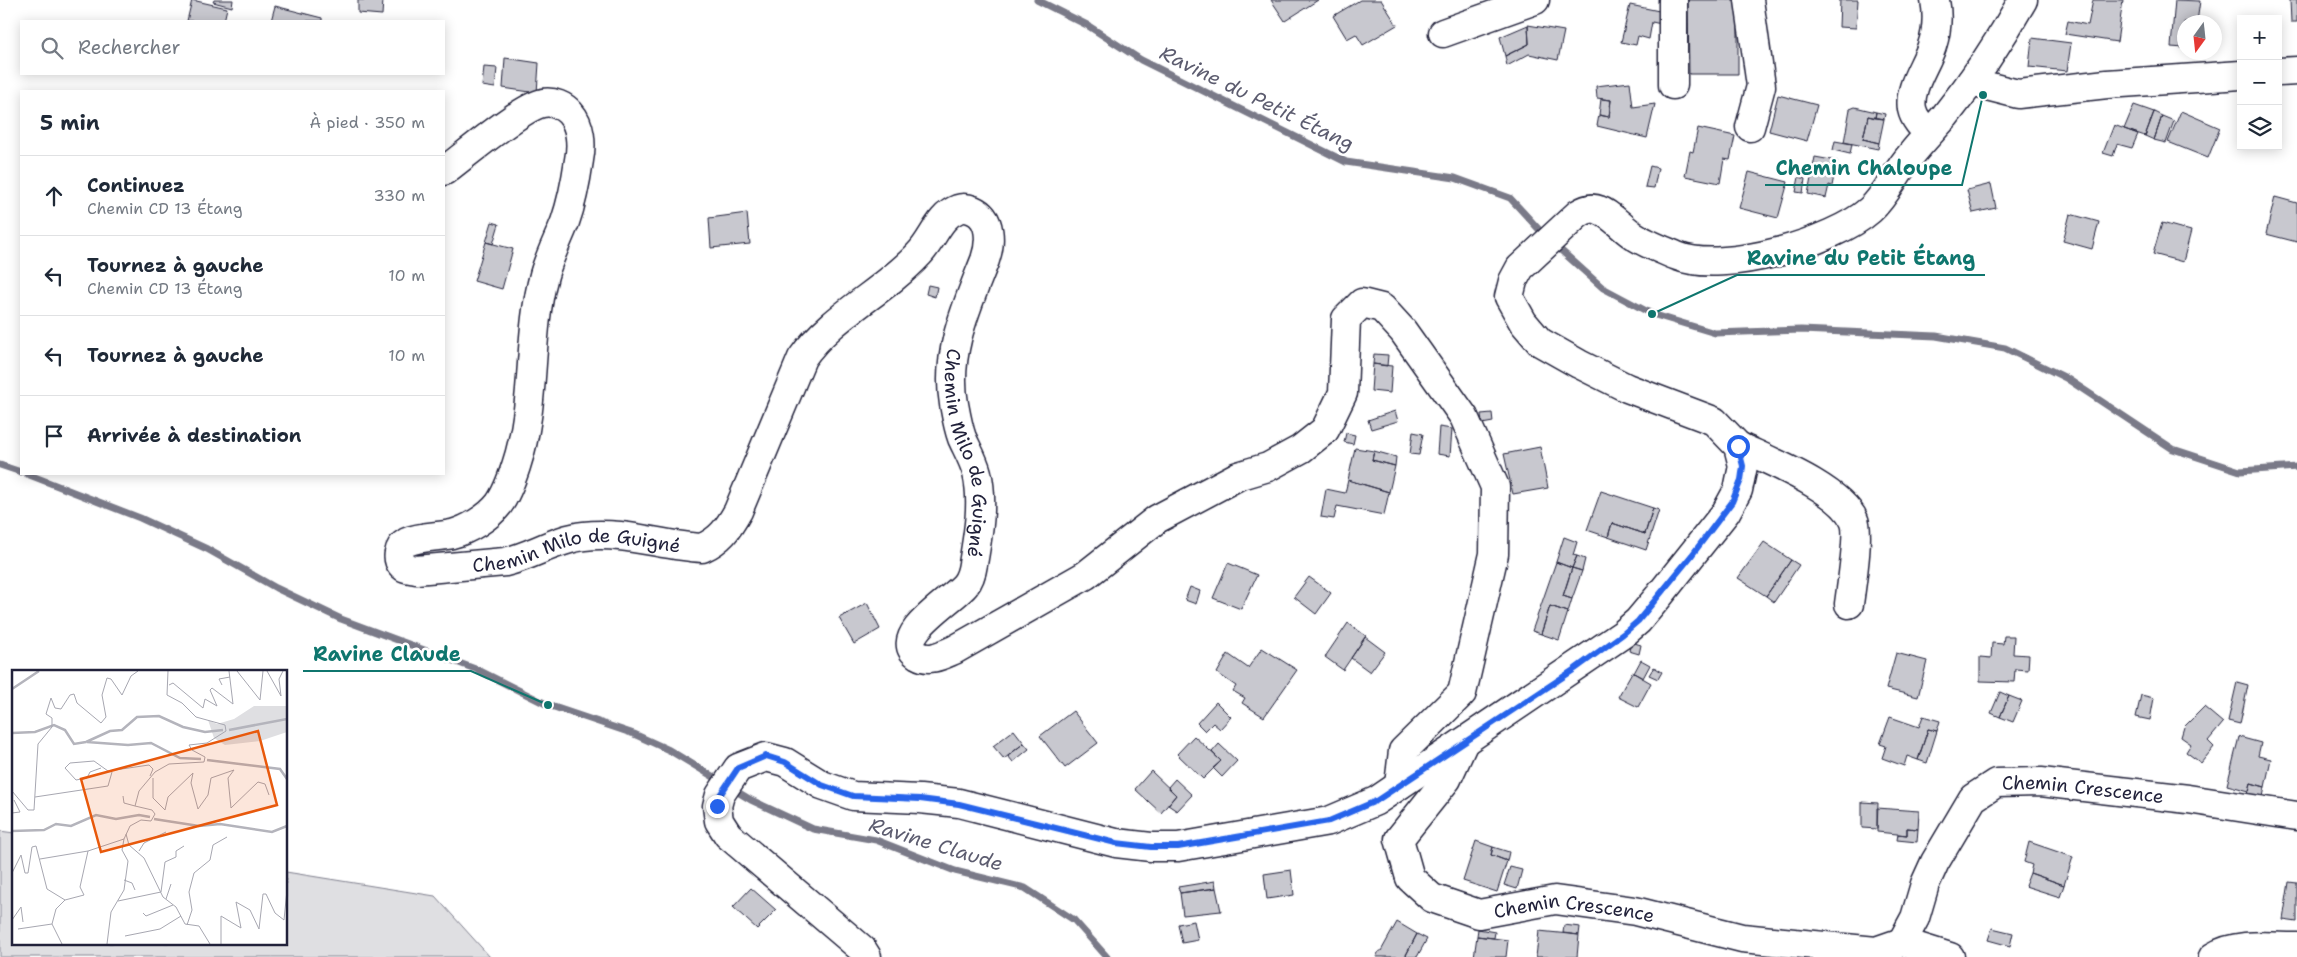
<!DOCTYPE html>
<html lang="fr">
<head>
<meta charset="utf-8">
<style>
	:root { --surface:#fff; --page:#f6f6f7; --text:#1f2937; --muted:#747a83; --line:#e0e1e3 }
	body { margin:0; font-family:"Shantell Sans",sans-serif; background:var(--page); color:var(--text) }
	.controls { position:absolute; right:15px; top:15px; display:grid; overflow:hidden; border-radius:0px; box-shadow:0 2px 12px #0003 }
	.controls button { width:45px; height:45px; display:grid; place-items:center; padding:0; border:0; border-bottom:1px solid var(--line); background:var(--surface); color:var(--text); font:25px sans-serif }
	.compass { position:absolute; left:2177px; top:15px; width:45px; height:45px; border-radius:50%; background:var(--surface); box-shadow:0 2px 12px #0003; rotate:195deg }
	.stop { position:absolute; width:15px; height:15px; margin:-11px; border:4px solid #2563eb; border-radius:50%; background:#fff }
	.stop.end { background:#2563eb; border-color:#fff; box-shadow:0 1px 5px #0008 }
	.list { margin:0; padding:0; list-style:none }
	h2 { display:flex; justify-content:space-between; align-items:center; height:65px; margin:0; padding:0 20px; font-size:21px }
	h2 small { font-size:16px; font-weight:400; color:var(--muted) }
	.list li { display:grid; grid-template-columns:32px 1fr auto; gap:15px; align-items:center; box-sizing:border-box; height:80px; padding:0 20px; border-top:1px solid var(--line) }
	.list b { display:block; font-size:19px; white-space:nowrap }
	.list p { margin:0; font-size:16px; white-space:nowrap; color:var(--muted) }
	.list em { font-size:16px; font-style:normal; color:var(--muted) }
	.icon { flex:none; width:28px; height:28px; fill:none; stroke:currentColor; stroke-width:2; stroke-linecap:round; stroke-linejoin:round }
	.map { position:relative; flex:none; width:2297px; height:957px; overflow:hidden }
	.search { position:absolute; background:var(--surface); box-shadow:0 2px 12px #0003; left:20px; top:20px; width:425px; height:55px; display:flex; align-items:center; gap:12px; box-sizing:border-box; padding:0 18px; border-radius:0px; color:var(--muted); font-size:19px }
	.panel { position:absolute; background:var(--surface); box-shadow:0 2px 12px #0003; left:20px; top:90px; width:425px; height:385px; border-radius:0px }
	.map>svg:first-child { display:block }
</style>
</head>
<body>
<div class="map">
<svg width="2297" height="957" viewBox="0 0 2297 957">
	<rect width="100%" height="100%" fill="#fff"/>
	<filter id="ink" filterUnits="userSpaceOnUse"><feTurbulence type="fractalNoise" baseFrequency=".02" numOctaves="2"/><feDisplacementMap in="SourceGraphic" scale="10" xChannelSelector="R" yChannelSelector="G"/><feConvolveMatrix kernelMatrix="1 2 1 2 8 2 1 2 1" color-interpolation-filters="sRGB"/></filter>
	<g filter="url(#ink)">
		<path fill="#dfdfe2" stroke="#80808e" d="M0,831L14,833V943H286V872L435,896L490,957H0Z"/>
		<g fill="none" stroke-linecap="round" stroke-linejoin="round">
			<path stroke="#7a7a88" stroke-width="7" d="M1037,0L1087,25L1141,60L1346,162L1455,178L1510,198L1545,236
				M1555,245L1603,288L1652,314L1715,333L1801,330L1936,336L2005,348L2066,378L2173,449L2240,471L2297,467
				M0,465L21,472
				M27,474L140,518L207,549L276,588L341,619L478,670L548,705L634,734L669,750L722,782
				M731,788L751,800L813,829L876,840L955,871L1025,888L1074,920L1107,957"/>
		</g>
		<path fill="#c8c8cf" stroke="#22223b" d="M192,0L227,8L224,21H187Z
			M214,0H233L232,7L213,2Z
			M358,0H383L382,15L358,13Z
			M1271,0H1318L1285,21Z
			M1360,0H1381L1397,25L1363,45L1356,34L1347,39L1333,16Z
			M1688,0H1738V74H1689Z
			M1840,0H1858L1856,28L1839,27Z
			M2093,0H2123L2117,42L2065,34L2068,21L2088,25Z
			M2175,0L2200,1L2197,22H2184V48L2171,47Z
			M2290,0H2297V22H2291Z
			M1630,5L1664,12L1661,24L1652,22L1649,39L1638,36L1636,45L1621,42Z
			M275,6L322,18V21H271Z
			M1528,25L1529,44L1505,56L1500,37Z
			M1528,25L1564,31L1558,60L1529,54L1507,66L1505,56L1529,44Z
			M2032,38L2071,43L2067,71L2029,67Z
			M505,58L539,63L537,93L503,88Z
			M484,67L497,68L495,88L482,86Z
			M1630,82L1633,107L1655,104L1647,138L1597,126L1599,115L1609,117L1611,100L1597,98L1596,86Z
			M1778,95L1817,105L1807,141L1769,131Z
			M1601,99L1611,100L1609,117L1599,115Z
			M2134,105L2154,112L2145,136L2124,129Z
			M1855,107L1876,112L1875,118L1868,116L1863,139L1879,143L1878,149L1844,142L1850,109Z
			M2181,111L2220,128L2208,158L2168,142Z
			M1876,112L1885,114L1884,119L1875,118Z
			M2154,112L2162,116L2154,140L2145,136Z
			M1868,116L1884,119L1879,143L1863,139Z
			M2162,116L2174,121L2166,143L2154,140Z
			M2114,125L2138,134L2132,148L2117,144L2113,156L2103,153Z
			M1698,128L1735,136L1730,160L1724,159L1720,183L1685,176L1690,151L1693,152Z
			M1835,141L1852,144L1850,154L1833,150Z
			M1815,157L1837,161L1832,186L1829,185L1826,198L1808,194Z
			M1650,166L1658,168L1654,188L1645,187Z
			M1749,172L1788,182L1778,218L1739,208Z
			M1799,177L1805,179L1803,193L1796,192Z
			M1991,184L1996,208L1973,213L1967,190Z
			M2275,197L2297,203V242L2266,234Z
			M747,213L750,244L711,248L709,218Z
			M2070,214L2099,222L2092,249L2063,241Z
			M492,222L499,224L493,244L486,242Z
			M2162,223L2191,231L2183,262L2153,254Z
			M486,242L513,249L502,289L474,281Z
			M928,285L937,287L935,297L926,294Z
			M1374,354L1388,355L1387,366L1373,364Z
			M1373,364L1392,366L1390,393L1371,391Z
			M1395,411L1398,421L1371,429L1368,420Z
			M1492,413L1493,422L1482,424L1481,414Z
			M1439,427L1452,429L1450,456L1437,454Z
			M1413,432L1423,434L1419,455L1410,454Z
			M1346,433L1355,435L1353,444L1344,442Z
			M1540,447L1548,488L1513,494L1504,454Z
			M1355,448L1374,451L1372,460L1395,466L1389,492L1348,480Z
			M1374,451L1396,457L1395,466L1372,460Z
			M1348,480L1389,492L1384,515L1337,506L1334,519L1321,517L1326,489L1345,493Z
			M1601,491L1653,508L1645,534L1612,523L1608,537L1587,530Z
			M1653,508L1659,510L1646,550L1608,537L1612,523L1645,534Z
			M1564,537L1577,542L1573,555L1577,556L1572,568L1556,562Z
			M1764,542L1791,560L1766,596L1738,578Z
			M1577,556L1585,559L1582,571L1572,568Z
			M1791,560L1799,565L1774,602L1766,596Z
			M1556,562L1572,568L1563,596L1572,599L1568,612L1550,606L1541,634L1532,631Z
			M1228,563L1257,575L1241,609L1213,598Z
			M1572,568L1582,571L1572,599L1563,596Z
			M1309,577L1331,593L1316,614L1294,597Z
			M1190,587L1200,591L1196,604L1185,600Z
			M867,603L880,629L854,644L839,618Z
			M1550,606L1568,612L1559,640L1541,634Z
			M1348,623L1366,636L1343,670L1325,657Z
			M2004,636H2014L2013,654L2029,655L2028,670L2015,669L2014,682L1980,681V657L1991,658L1992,643L2003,644Z
			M1365,637L1385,652L1370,672L1351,658Z
			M1631,642L1641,645L1639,654L1629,651Z
			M1262,648L1297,670L1264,717L1242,703L1245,698L1233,691L1236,686L1217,673L1228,654L1248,668Z
			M1896,653L1927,661L1918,697L1886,689Z
			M1641,660L1650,665L1643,678L1634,673Z
			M1654,667L1662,672L1658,679L1649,675Z
			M1632,672L1651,683L1638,707L1618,697Z
			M2237,682L2248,685L2240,724L2228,721Z
			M2000,692L2009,696L2000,717L1991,713Z
			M2141,695L2154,698L2150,720L2136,717Z
			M2009,696L2022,701L2013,722L2000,717Z
			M1216,702L1231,717L1220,729L1213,723L1205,731L1197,723Z
			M2204,707L2223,723L2208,741L2214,747L2201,763L2186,752L2191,744L2181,737L2184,727Z
			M1073,711L1098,743L1065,768L1040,736Z
			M1923,716L1940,721L1937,731L1928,729L1918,760L1907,756L1904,766L1882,758L1886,746L1880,744L1890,717L1919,727Z
			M1928,729L1937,731L1927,763L1918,760Z
			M1014,730L1024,743L1004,759L993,746Z
			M1194,736L1221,761L1203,779L1177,754Z
			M2239,737L2261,743L2258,756L2271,759L2265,787L2251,783L2249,791L2227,785Z
			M1024,743L1029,749L1013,762L1008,756Z
			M1219,744L1237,761L1222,777L1213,768L1221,761L1212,752Z
			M1151,771L1176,795L1161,813L1135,789Z
			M1175,779L1192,795L1177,811L1168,805L1176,795L1168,787Z
			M2251,783L2265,787L2262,802L2247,798Z
			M1862,802L1878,803L1877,829L1862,828Z
			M1877,808L1919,811L1918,829L1907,828V835L1877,832Z
			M1907,828L1918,829L1917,842L1897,840L1898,834L1907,835Z
			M1476,841L1493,847L1491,855L1507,861L1497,892L1463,881Z
			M2029,842L2073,857L2064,885L2030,873L2032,865L2024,862Z
			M1493,847L1509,852L1507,861L1491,855Z
			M1510,867L1522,870L1517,889L1504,885Z
			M1291,870L1294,895L1267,899L1264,874Z
			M2030,873L2064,885L2060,897L2025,886Z
			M1215,881L1216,888L1180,893L1178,887Z
			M2289,882L2297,883V922L2283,920Z
			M751,888L776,910L757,929L733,907Z
			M1216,888L1221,911L1183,915L1180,893Z
			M1194,921L1198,940L1182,943L1178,924Z
			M1397,922L1417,934L1405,957H1376L1379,951H1381Z
			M1564,925L1580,927L1579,935L1563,933Z
			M1992,928L2013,933L2010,946L1988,940Z
			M1478,929L1495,932L1494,938L1477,936Z
			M1539,931L1579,935L1577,957H1536Z
			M1417,934L1427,939L1417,957H1405Z
			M1477,936L1508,940L1506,957H1474Z"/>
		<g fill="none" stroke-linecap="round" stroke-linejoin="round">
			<g stroke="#22223b" stroke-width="31">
				<g id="street">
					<path d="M1673,0V85"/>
					<path d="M1749,0L1761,86L1750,127"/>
					<path d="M1443,33L1535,0"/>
					<path d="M2278,72L2297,71"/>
					<path d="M1971,82L2018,94L2107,84L2241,75"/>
					<path id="s1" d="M444,171C463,157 523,106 543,103C553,101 564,106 570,113C581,125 582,145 579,160C576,181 572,202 565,222C558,240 549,257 544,275C527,338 537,403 516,466C512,478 507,493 499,504C489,517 468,530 452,534C438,537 420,536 407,542C398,547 395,561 404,567C407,569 413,569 416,570L505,562C532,556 556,539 584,536C624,531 662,546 702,548C720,540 728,529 738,511L802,358C832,315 883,293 919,254C933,240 939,216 958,209C964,207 968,208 973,210C992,218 991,243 985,260C967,306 945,353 954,404C956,415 958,427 962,438C967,449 974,461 977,473C984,502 978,535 973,564C972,571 969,580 965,585C955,598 889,637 918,655C930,662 942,655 954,650L1086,575L1157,519L1238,476L1268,467L1301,449L1325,430L1343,393L1346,319L1362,303L1382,308L1403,331L1464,417L1495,487L1494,554L1462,693L1403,751L1399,785"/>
					<path d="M1738,446C1769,461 1839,488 1854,520C1860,532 1851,588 1849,604"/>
					<path id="s2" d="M1464,742L1447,779L1399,839L1410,878L1432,898L1479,914L1555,900L1635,911L1742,938L1876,951L1902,942L1950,957"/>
					<path id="s3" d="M1902,942L1915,918L1925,884L1935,862L1973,798L1996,783L2041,782L2188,799L2297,816"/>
					<path d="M2213,957C2236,942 2271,947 2297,947"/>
				</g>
			</g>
			<g stroke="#22223b" stroke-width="31">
				<path id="secondary" d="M1929,134C1922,127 1914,119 1912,109C1908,88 1926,65 1932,46C1937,31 1938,16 1935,0
					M867,957L862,949L728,835L719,821L717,806L720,795L738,768L766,757L785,762L822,785L853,796L920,799L959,803L1116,843L1151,847H1178L1329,821L1376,801L1623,634L1638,621L1659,596L1726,512L1738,490L1743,466L1738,446L1714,421L1627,388L1579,364L1540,342L1523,322L1509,297L1513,281L1520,268L1578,214C1584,210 1592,207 1599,210C1611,214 1622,228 1633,235C1646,244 1663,250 1677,256C1723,275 1834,242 1870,210C1887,195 1895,173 1910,156C1921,142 1933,130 1945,116C1974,80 2000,41 2023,0"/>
			</g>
			<use href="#street" stroke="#fff" stroke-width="28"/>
			<use href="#secondary" stroke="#fff" stroke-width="28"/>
		</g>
	</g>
	<g fill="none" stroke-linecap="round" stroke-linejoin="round" filter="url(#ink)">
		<path stroke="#2563eb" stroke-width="6" d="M717,806L720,795L738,768L766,756L785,762L822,785L853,796L920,799L959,804L1116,843L1151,847H1178L1329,821L1376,801L1575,669L1623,634L1638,621L1692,555L1732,502L1741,480L1743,466L1738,446"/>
	</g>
	<g text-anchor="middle" stroke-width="5" stroke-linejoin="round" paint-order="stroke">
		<g font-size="19" fill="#22223b" stroke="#fff">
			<text dy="7" stroke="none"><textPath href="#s1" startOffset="1701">Chemin Milo de Guigné</textPath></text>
			<text dy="7" stroke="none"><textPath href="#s1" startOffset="864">Chemin Milo de Guigné</textPath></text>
			<text dy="7" stroke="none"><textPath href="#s3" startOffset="276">Chemin Crescence</textPath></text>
			<text dy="7" stroke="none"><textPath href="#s2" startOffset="334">Chemin Crescence</textPath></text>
		</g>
		<g font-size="20" font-style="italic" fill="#5c5c6f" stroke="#fff">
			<text transform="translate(1257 98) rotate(26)" y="7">Ravine du Petit Étang</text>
			<text transform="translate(936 844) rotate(17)" y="7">Ravine Claude</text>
		</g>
	</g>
	<g transform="translate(12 670)">
		<rect width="275" height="275" fill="#fff"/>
		<path d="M242,36H275V62L248,71L213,75L202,68L196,50L205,54L222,49Z" fill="#dfdfe2"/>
		<path fill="none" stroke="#b4b4bc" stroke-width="2.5" d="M0,19L27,1M217,60L275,49M0,63L23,62L42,55L53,60L62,74L74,72M74,72L98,61L110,60L125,47L147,46L171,57L193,62L211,60M75,72L116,75L139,73L168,88L189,89M195,90L268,99L275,109M142,149L187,156L208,154L260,162L275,156M0,161L32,160L44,154L59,156L84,145L104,149L127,145L138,147"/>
		<path fill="none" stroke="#a7a7b1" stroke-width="1" d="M225,1L248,30L251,1M255,1L269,26L267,9L271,1M157,15L161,13L191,38L193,29L205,36L198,20L200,18L221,34L217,1M210,15L207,9L218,7M89,98L78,102L75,108L64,110L53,98L58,93L82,91L96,101L137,95L141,99L138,106M141,108V128L153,140L156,127L181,103L179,113L186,139L196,125L199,108L222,100L216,108L219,138L246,112L253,114L257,125M0,121L16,140H22L26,74L40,57V48L34,44L39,28L43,38L49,39L58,25L62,24L65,33L89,53L94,47L90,25L95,8L99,9L110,25L119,6L126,1M111,126L112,133L123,136M23,127L96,116L100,102M0,143L8,142L2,130M114,164L117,175L132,188L151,227L164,237L173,254L187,256L198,274M127,181L132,173L154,162M28,189L76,181M0,203L9,185L13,203H16L20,177L24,176L35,219L53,230L44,239L40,254L50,274M112,210L120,213L123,220M154,229L159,214M53,230L72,225L68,217L76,181L112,169M106,231L149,222L153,192L164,187V181L172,176M131,243L134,246L161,235M0,250L9,237L11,252M175,255L180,240L177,222L182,203L198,190L201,175L215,167M6,259L40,254M113,266L148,259L169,246M95,274L99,242L112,220L116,191L110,180L112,169L118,156L129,150L139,151L143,144L140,140L123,136L127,121L143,102L157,94L192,92L193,87L180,80L177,75L195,73L214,61L213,55L184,47L170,33L155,25L156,1M209,274V246L229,258L224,232L238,240L247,259L251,224H254L263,243L272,250L275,220"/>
		<path fill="#e8590c" fill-opacity="0.15" stroke="#e8590c" stroke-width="2.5" d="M246,61L265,135L89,182L69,109Z"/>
		<rect width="275" height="275" fill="none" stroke="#22223b" stroke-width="2.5"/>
	</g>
	<path fill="none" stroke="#0f766e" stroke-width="2" d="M1983 95L1962 185H1765M1652 314L1737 275H1985M548 705L471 671H303"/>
	<g fill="#0f766e" stroke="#fff" stroke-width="2">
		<circle cx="1983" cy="95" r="5"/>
		<circle cx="1652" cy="314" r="5"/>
		<circle cx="548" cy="705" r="5"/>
	</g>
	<g font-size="20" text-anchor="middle" font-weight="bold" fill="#0f766e" stroke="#fff" stroke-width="5" stroke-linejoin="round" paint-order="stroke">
		<text x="1864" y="175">Chemin Chaloupe</text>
		<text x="1861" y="265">Ravine du Petit Étang</text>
		<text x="387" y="661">Ravine Claude</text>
	</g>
</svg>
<div class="controls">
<button>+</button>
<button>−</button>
<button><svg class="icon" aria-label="layers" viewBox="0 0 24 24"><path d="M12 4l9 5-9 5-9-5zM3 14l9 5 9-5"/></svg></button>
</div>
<svg class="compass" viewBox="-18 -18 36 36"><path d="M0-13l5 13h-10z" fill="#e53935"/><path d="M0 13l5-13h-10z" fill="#747a83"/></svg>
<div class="stop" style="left:1738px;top:446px"></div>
<div class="stop end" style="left:717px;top:806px"></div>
<div class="search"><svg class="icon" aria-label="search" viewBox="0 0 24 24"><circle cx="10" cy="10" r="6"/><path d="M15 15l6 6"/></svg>Rechercher</div>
<section class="panel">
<h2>5 min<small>À pied · 350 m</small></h2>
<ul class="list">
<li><svg class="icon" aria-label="ahead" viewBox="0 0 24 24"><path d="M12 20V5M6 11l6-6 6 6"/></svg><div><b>Continuez</b><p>Chemin CD 13 Étang</p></div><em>330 m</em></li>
<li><svg class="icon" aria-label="left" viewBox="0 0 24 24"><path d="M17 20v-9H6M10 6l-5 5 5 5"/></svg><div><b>Tournez à gauche</b><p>Chemin CD 13 Étang</p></div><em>10 m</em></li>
<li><svg class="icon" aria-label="left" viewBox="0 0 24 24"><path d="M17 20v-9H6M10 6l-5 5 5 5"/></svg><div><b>Tournez à gauche</b></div><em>10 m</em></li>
<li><svg class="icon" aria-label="arrive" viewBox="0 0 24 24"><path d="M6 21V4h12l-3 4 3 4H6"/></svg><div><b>Arrivée à destination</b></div></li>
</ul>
</section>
</div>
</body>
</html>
